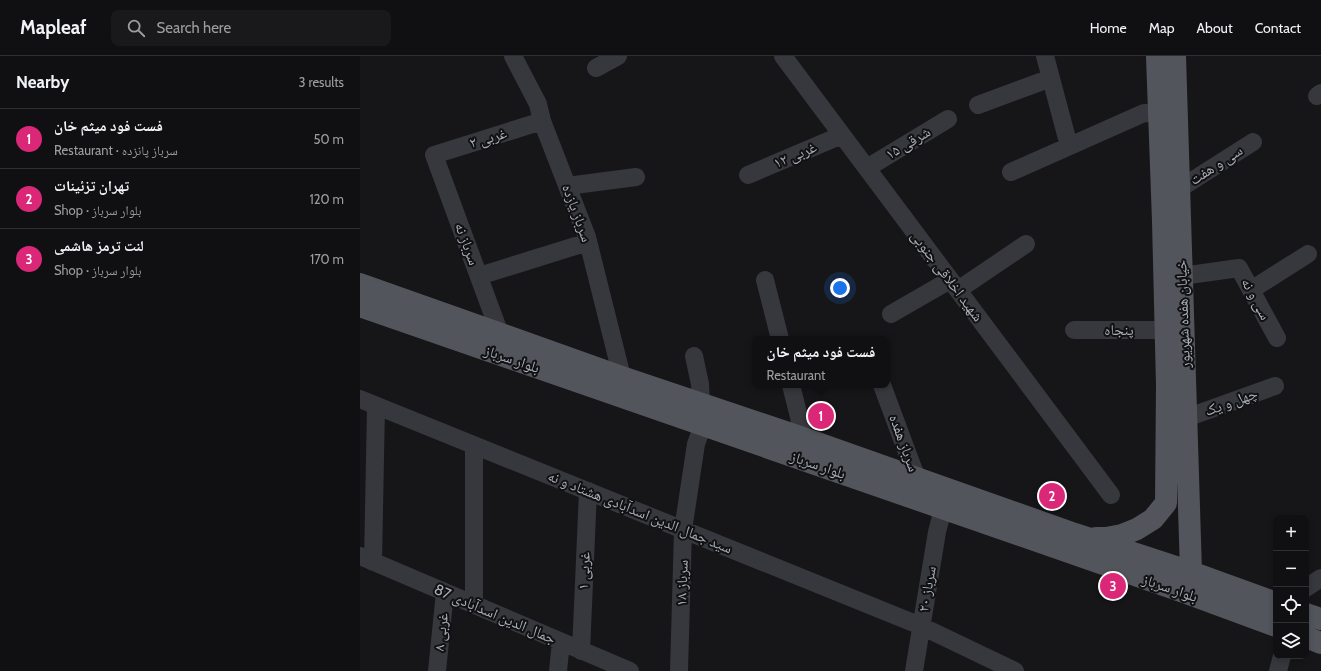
<!DOCTYPE html>
<html lang="en">
<head>
<meta charset="utf-8">
<style>
	:root { --surface:#101012; --page:#19191b; --text:#f1f3f6; --muted:#9c9d9f; --line:#303032; --accent:#db2777 }
	body { margin:0; font-family:Cabin,"Noto Naskh Arabic",sans-serif; background:var(--page); color:var(--text) }
	.controls { position:absolute; right:12px; bottom:12px; display:grid; overflow:hidden; border-radius:8px; box-shadow:0 2px 6px #0003 }
	.controls button { width:36px; height:36px; display:grid; place-items:center; padding:0; border:0; border-bottom:1px solid var(--line); background:var(--surface); color:var(--text); font:20px sans-serif }
	.you { position:absolute; left:480px; top:232px; width:14px; height:14px; margin:-10px; border:3px solid #fff; border-radius:50%; background:#1a73e8; box-shadow:0 0 0 6px #1a73e833 }
	.badge { display:grid; place-items:center; width:26px; height:26px; border-radius:50%; background:var(--accent); color:#fff; font-size:13px; font-weight:700 }
	.pin { position:absolute; translate:-50% -50%; border:2px solid #fff; box-shadow:0 1px 4px #0006 }
	.popup { position:absolute; left:392px; top:280px; width:138px; height:52px; box-sizing:border-box; display:grid; place-content:center; border-radius:8px; background:var(--surface); filter:drop-shadow(0 1px 3px #0005); font-size:13px; white-space:nowrap; color:var(--muted) }
	.popup b { font-size:15px; color:var(--text) }
	.popup::after { content:''; position:absolute; left:50%; top:100%; margin-left:-8px; border:8px solid transparent; border-top-color:var(--surface) }
	.list { margin:0; padding:0; list-style:none }
	h2 { display:flex; justify-content:space-between; align-items:center; height:52px; margin:0; padding:0 16px; font-size:17px }
	h2 small { font-size:13px; font-weight:400; color:var(--muted) }
	.list li { display:grid; grid-template-columns:26px 1fr auto; gap:12px; align-items:center; box-sizing:border-box; height:60px; padding:0 16px; border-top:1px solid var(--line) }
	.list b { display:block; font-size:15px; white-space:nowrap }
	.list p { margin:0; font-size:13px; white-space:nowrap; color:var(--muted) }
	.list em { font-size:13px; font-style:normal; color:var(--muted) }
	.icon { flex:none; width:22px; height:22px; fill:none; stroke:currentColor; stroke-width:2; stroke-linecap:round; stroke-linejoin:round }
	.map { position:relative; flex:none; width:961px; height:615px; overflow:hidden }
	header { display:flex; align-items:center; gap:24px; box-sizing:border-box; height:56px; padding:0 20px; background:var(--surface); border-bottom:1px solid var(--line) }
	header strong { font-size:19px }
	nav { display:flex; gap:22px; margin-inline-start:auto; font-size:14px }
	.search { width:280px; height:36px; background:var(--page); display:flex; align-items:center; gap:10px; box-sizing:border-box; padding:0 14px; border-radius:8px; color:var(--muted); font-size:15px }
	main { display:flex }
	aside { flex:1; background:var(--surface) }
	.map>svg:first-child { display:block }
</style>
</head>
<body>
<header>
<strong>Mapleaf</strong>
<div class="search"><svg class="icon" aria-label="search" viewBox="0 0 24 24"><circle cx="10" cy="10" r="6"/><path d="M15 15l6 6"/></svg>Search here</div>
<nav><a>Home</a><a>Map</a><a>About</a><a>Contact</a></nav>
</header>
<main>
<aside>
<h2>Nearby<small>3 results</small></h2>
<ul class="list">
<li><span class="badge">1</span><div><b>فست فود میثم خان</b><p>Restaurant · سرباز پانزده</p></div><em>50 m</em></li>
<li><span class="badge">2</span><div><b>تهران تزئینات</b><p>Shop · بلوار سرباز</p></div><em>120 m</em></li>
<li><span class="badge">3</span><div><b>لنت ترمز هاشمی</b><p>Shop · بلوار سرباز</p></div><em>170 m</em></li>
</ul>
</aside>
<div class="map">
<svg width="961" height="615" viewBox="0 0 961 615">
	<rect width="100%" height="100%" fill="#161618"/>
	<g fill="none" stroke-linecap="round" stroke-linejoin="round">
		<path stroke="#37383d" stroke-width="18" d="M153,0L178,48L182,65L227,181L262,321
			M423,0L751,439
			M685,0L709,90
			M236,12L258,0
			M957,40L961,37
			M618,49L691,22
			M507,112L588,63
			M651,116L784,57L799,58
			M388,119L482,79
			M207,130L276,121
			M819,133L893,86
			M119,220L228,186
			M822,220L879,212L917,282
			M405,224L420,283
			M598,234L666,188
			M891,234L948,198
			M531,258L590,224
			M714,274H805
			M140,278L74,99L182,65
			M334,300L340,328L341,347
			M431,329L439,361L443,382
			M522,329L557,423
			M0,343L561,570L655,615
			M826,362L915,330
			M114,389V549
			M0,500L270,615
			M13,506L16,350
			M946,532L961,522
			M221,595L228,435
			M77,615L85,536
			M198,615L201,586
			M319,615L323,474L336,388L343,369
			M554,615L577,476L583,453
			M918,615L922,600"/>
		<path stroke="#53555c" stroke-width="22" d="M815,0L831,516L827,528
			M0,228L262,321L443,382L715,478L831,516L916,547
			M0,250L824,536L916,570
			M736,482H746L762,479L777,473L793,463L806,447L807,329L803,165L797,0
			M946,558L961,563
			M946,581L961,587"/>
	</g>
	<g text-anchor="middle" stroke-width="4" stroke-linejoin="round" paint-order="stroke">
		<g font-size="15" fill="#a8adb8" stroke="#111113">
			<text transform="translate(128 82) rotate(-17)" y="5">غربی ۲</text>
			<text transform="translate(548 87) rotate(-31)" y="5">شرقی ۱۵</text>
			<text transform="translate(435 99) rotate(-23)" y="5">غربی ۱۲</text>
			<text transform="translate(856 109) rotate(-33)" y="5">سی و هفت</text>
			<text transform="translate(217 157) rotate(70)" y="5">سرباز یازده</text>
			<text transform="translate(107 188) rotate(70)" y="5">سرباز نه</text>
			<text transform="translate(587 220) rotate(53)" y="5">شهید اخلاقی جنوبی</text>
			<text transform="translate(896 243) rotate(62)" y="5">سی و نه</text>
			<text transform="translate(823 258) rotate(-92)" y="5">خیابان هفده شهریور</text>
			<text x="759" y="279">پنجاه</text>
			<text transform="translate(152 303) rotate(19)" y="5">بلوار سرباز</text>
			<text transform="translate(871 346) rotate(-20)" y="5">چهل و یک</text>
			<text transform="translate(544 387) rotate(70)" y="5">سرباز هفده</text>
			<text transform="translate(458 409) rotate(19)" y="5">بلوار سرباز</text>
			<text transform="translate(280 456) rotate(22)" y="5">سید جمال الدین اسدآبادی هشتاد و نه</text>
			<text transform="translate(224 515) rotate(-87)" y="5">غربی ۱</text>
			<text transform="translate(322 527) rotate(-88)" y="5">سرباز ۱۸</text>
			<text transform="translate(810 532) rotate(19)" y="5">بلوار سرباز</text>
			<text transform="translate(567 533) rotate(-80)" y="5">سرباز ۲۰</text>
			<text transform="translate(135 558) rotate(23)" y="5">جمال الدین اسدآبادی 87</text>
			<text transform="translate(81 576) rotate(-84)" y="5">غربی ۸</text>
		</g>
	</g>
</svg>
<div class="controls">
<button>+</button>
<button>−</button>
<button><svg class="icon" aria-label="locate" viewBox="0 0 24 24"><circle cx="12" cy="12" r="6"/><path d="M12 2v4M12 18v4M2 12h4M18 12h4"/></svg></button>
<button><svg class="icon" aria-label="layers" viewBox="0 0 24 24"><path d="M12 4l9 5-9 5-9-5zM3 14l9 5 9-5"/></svg></button>
</div>
<div class="you"></div>
<div class="pin badge" style="left:461px;top:360px">1</div>
<div class="popup"><b>فست فود میثم خان</b>Restaurant</div>
<div class="pin badge" style="left:692px;top:440px">2</div>
<div class="pin badge" style="left:753px;top:530px">3</div>
</div>
</main>
</body>
</html>
